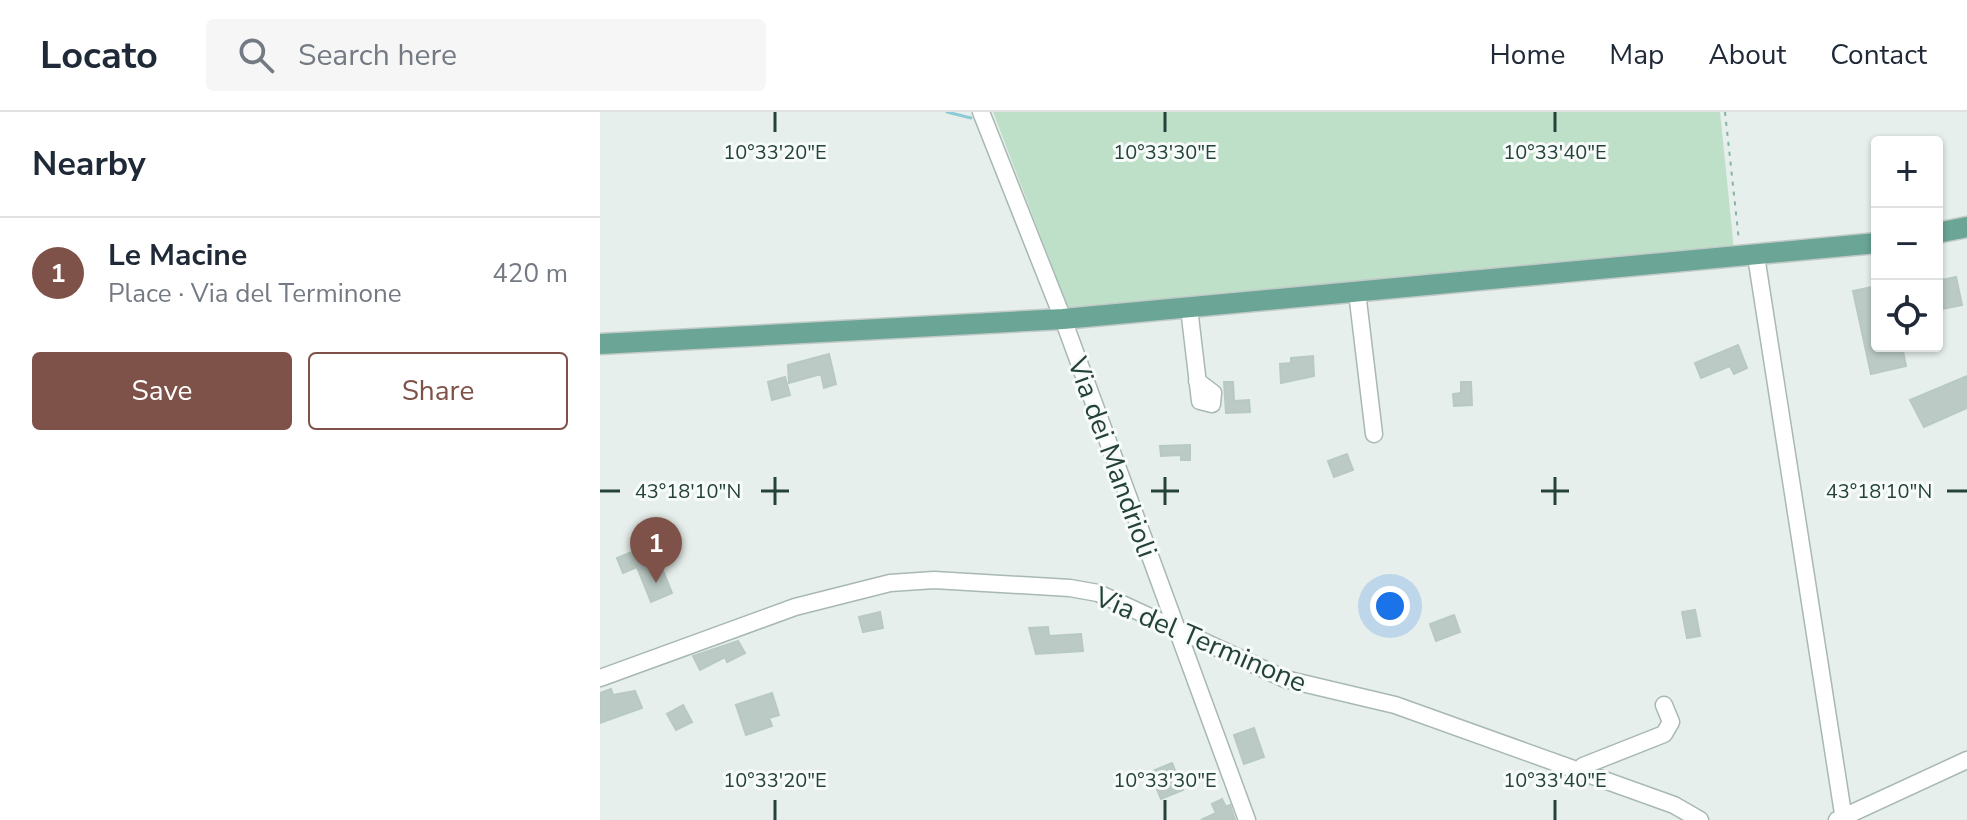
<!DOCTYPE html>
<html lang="en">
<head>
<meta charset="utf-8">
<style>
	:root { --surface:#fff; --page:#f6f6f7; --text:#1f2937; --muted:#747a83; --line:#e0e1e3; --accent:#7f5249 }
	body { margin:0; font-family:"Nunito Sans",sans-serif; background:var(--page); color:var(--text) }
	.controls { position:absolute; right:24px; top:24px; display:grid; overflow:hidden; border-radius:8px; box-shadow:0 2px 6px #0004 }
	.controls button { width:72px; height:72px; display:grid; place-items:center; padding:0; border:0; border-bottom:2px solid var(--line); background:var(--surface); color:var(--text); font:40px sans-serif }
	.you { position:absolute; left:790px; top:494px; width:28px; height:28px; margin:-20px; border:6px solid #fff; border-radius:50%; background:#1a73e8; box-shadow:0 0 0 12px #1a73e833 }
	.badge { display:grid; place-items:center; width:52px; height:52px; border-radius:50%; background:var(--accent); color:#fff; font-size:26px; font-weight:700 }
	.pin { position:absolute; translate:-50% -66px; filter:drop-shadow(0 2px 4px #0008) }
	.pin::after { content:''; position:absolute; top:42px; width:28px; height:24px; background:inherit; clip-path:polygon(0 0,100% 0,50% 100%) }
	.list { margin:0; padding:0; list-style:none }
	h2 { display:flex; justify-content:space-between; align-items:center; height:104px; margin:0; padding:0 32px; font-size:34px }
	h2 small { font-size:26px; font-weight:400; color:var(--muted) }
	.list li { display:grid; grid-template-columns:52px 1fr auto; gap:24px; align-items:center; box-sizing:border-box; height:112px; padding:0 32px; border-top:2px solid var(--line) }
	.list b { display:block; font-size:30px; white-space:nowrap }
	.list p { margin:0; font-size:26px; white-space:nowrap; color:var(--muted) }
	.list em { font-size:26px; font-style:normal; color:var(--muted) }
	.actions { display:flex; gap:16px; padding:24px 32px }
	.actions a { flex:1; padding:18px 0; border:2px solid var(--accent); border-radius:8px; text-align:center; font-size:28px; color:var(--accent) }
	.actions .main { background:var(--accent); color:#fff }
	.icon { flex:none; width:44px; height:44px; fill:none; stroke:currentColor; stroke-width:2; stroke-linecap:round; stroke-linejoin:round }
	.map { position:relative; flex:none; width:1367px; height:708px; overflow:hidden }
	header { display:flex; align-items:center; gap:48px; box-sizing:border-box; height:112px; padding:0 40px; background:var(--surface); border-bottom:2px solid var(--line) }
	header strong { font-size:38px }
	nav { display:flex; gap:44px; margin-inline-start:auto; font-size:28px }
	.search { width:560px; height:72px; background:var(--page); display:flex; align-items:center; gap:20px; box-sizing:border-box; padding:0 28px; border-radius:8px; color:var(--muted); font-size:30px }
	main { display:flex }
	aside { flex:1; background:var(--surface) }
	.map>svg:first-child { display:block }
</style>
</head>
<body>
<header>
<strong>Locato</strong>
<div class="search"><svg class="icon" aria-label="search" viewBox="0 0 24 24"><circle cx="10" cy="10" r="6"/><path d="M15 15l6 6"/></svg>Search here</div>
<nav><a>Home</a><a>Map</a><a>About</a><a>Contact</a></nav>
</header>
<main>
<aside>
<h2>Nearby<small></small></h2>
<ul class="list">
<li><span class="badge">1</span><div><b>Le Macine</b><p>Place · Via del Terminone</p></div><em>420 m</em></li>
</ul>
<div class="actions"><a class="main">Save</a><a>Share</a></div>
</aside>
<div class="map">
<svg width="1367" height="708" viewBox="0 0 1367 708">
	<rect width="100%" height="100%" fill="#e6efeb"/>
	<path fill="#bfe0c8" d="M393,0H1120L1134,138L468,196Z"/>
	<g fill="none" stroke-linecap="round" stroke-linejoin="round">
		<path stroke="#8ec9d4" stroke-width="3" d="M347,0L371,6"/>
	</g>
	<path fill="#bbcac4" stroke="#b8c9c2" stroke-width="2" d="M1356,165L1362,193L1337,198V169Z
		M1277,174V234H1302L1306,254L1271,262L1253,179Z
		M1138,233L1147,256L1134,262L1130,254L1101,266L1095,251Z
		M229,242L236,272L224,276L221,262L189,271L188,253Z
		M713,244L714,264L681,271L680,252L691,251V246Z
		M1367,264V296L1324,315L1310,288Z
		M185,265L190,283L172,288L168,270Z
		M624,270H633L634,289L649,288L650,300L626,301Z
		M861,270H871L872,293L854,294L853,282L861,281Z
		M590,333V348H581V343L561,344L560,334Z
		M747,342L753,358L734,365L728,349Z
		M46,434L51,446L57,444L72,481L51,490L37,455L23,461L17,446Z
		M1095,498L1100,524L1087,526L1082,500Z
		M280,500L283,516L263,520L259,505Z
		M854,503L860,520L836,529L830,512Z
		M448,515L449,524L481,522L483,539L436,542L429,516Z
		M138,529L145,541L127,550L125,545L100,558L93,544Z
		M11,577L13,583L35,579L42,596L0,611V581Z
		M172,581L179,603L169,606L172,614L146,623L136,593Z
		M83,593L92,610L76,618L67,602Z
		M654,616L664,645L644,652L634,623Z
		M572,651L583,678L561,687L550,660Z
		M622,687L626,695L630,693L635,708H601L616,701L612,692Z"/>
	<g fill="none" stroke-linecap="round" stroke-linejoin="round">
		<g stroke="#a8b8b2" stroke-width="19">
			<path id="minor" d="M381,0L463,207L647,708
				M1156,144L1244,708
				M757,180L774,322
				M589,196L600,289L612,292L613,281L597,269
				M0,566L195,495L290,471L334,468L470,476L498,481L685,567L795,593L1074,693L1100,708
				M983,654L1064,622L1071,610L1064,593
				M1237,708L1367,648"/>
		</g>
		<g stroke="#c2cac8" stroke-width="23">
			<path id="major" d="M1337,121L1367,115
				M0,232L463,207L1277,131"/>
		</g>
		<path stroke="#86b3a5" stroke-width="2" stroke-dasharray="4 6" stroke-linecap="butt" d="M1125,0L1139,129"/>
		<use href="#minor" stroke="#fff" stroke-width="16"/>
		<use href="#major" stroke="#6aa596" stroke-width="20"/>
	</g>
	<path fill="none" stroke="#24423a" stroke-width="3" d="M175,0V20M565,0V20M955,0V20M175,365V393M565,365V393M955,365V393M0,379H20M161,379H189M551,379H579M941,379H969M1347,379H1367M175,688V708M565,688V708M955,688V708"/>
	<g text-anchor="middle" stroke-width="6" stroke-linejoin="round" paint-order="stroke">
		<g font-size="28" fill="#24423a" stroke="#f7fbf9">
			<text transform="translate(513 345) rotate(70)" y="10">Via dei Mandrioli</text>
			<text transform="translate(601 527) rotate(23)" y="10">Via del Terminone</text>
		</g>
	</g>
	<g font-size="20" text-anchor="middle" fill="#24423a" stroke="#f7fbf9" stroke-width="6" stroke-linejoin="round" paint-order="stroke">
		<text x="175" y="47">10°33'20"E</text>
		<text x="565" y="47">10°33'30"E</text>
		<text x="955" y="47">10°33'40"E</text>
		<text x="88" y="386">43°18'10"N</text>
		<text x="1279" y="386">43°18'10"N</text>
		<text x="175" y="675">10°33'20"E</text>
		<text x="565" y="675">10°33'30"E</text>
		<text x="955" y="675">10°33'40"E</text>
	</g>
</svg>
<div class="controls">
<button>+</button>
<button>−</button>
<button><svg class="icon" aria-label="locate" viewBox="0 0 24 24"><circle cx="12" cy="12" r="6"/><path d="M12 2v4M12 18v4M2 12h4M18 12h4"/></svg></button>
</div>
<div class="you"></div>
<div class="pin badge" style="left:56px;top:471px">1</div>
</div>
</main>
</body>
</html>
